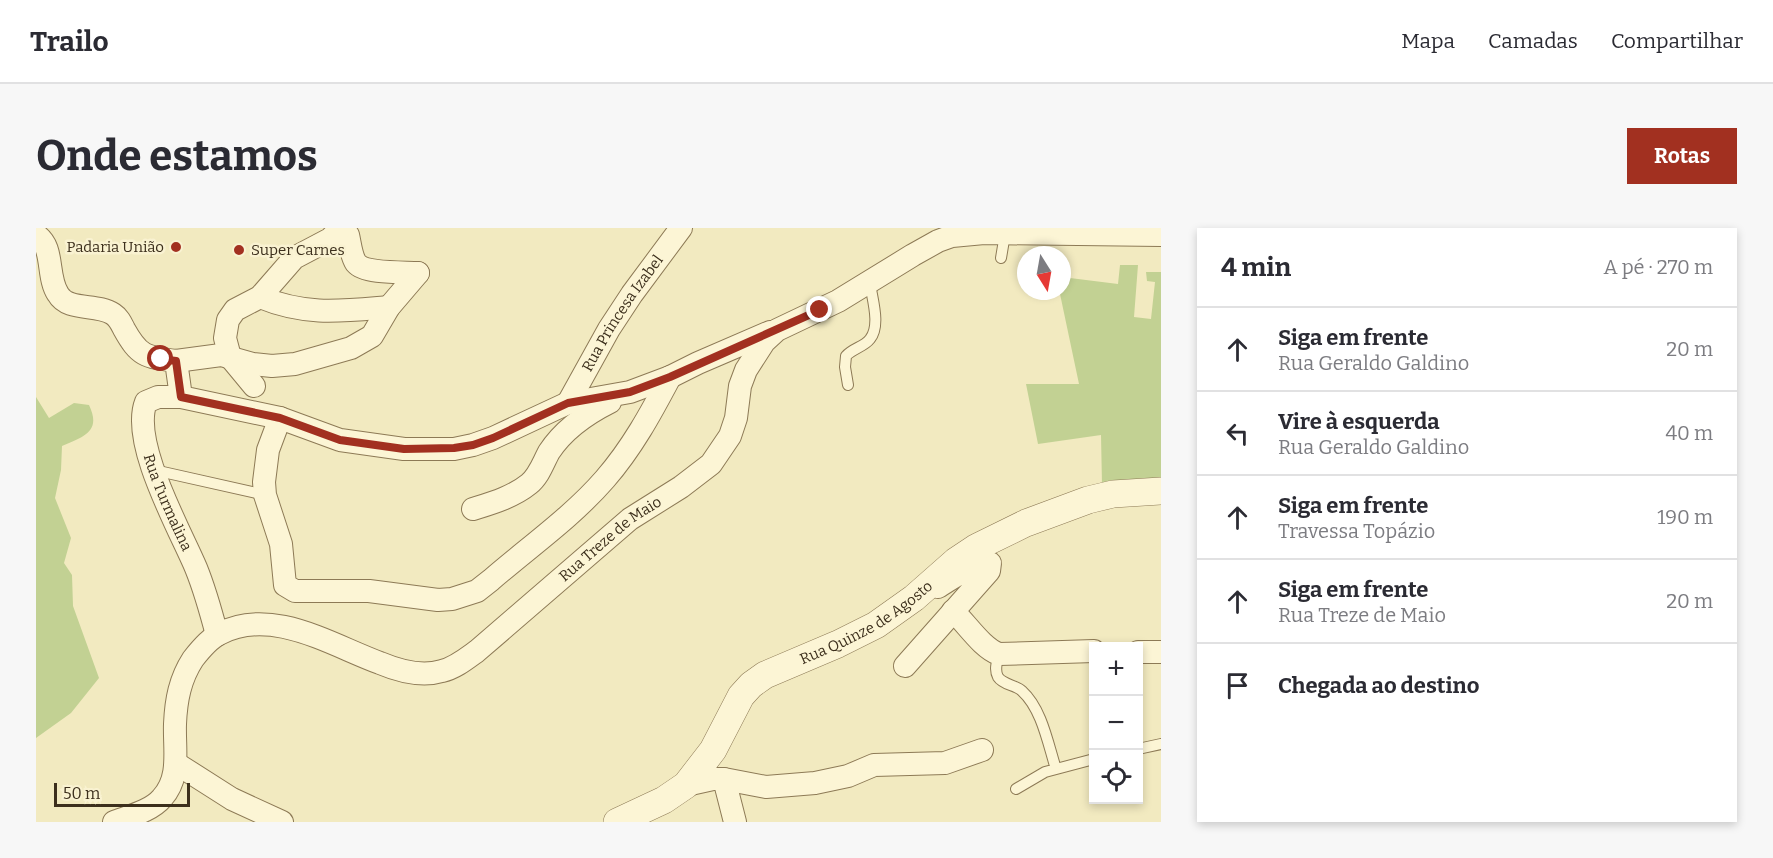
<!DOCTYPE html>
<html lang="pt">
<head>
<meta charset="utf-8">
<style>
	:root { --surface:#fff; --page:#f7f7f7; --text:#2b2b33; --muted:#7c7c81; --line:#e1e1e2; --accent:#a23020 }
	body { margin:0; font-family:Bitter,serif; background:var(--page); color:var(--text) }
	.controls { position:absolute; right:18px; bottom:18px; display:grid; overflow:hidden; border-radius:0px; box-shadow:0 3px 9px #0003 }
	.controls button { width:54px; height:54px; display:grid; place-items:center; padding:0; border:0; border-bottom:2px solid var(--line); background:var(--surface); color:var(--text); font:30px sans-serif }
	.compass { position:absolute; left:981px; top:18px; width:54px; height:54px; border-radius:50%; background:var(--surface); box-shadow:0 3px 9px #0003; rotate:169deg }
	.scale { position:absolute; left:18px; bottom:15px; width:136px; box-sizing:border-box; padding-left:6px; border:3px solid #3c2f1c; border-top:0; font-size:16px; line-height:21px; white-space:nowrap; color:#3c2f1c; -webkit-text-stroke:4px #f9f2d1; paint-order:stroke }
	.stop { position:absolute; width:18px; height:18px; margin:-14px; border:4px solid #a23020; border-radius:50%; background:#fff }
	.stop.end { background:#a23020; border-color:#fff; box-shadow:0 2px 6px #0008 }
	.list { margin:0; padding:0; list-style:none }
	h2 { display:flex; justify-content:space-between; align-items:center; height:78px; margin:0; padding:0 24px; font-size:26px }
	h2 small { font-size:20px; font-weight:400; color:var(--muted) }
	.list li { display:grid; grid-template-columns:39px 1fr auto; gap:18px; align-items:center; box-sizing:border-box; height:84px; padding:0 24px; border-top:2px solid var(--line) }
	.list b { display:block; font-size:22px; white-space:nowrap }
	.list p { margin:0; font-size:20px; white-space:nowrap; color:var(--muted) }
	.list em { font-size:20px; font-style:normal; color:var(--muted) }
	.icon { flex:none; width:33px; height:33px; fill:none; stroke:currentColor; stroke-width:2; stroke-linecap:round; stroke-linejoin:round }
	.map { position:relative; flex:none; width:1125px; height:594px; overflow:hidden; border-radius:0px }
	header { display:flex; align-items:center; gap:36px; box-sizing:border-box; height:84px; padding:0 30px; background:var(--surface); border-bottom:2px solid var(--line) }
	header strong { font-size:28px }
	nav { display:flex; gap:33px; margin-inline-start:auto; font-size:21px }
	.intro { display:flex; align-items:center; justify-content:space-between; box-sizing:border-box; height:144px; padding:0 36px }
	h1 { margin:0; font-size:42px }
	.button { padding:15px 27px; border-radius:0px; background:var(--accent); color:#fff; font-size:21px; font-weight:700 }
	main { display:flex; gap:36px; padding:0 36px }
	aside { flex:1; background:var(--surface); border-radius:0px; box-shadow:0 3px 9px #0003 }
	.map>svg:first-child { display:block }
</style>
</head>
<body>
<header>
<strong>Trailo</strong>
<nav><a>Mapa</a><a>Camadas</a><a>Compartilhar</a></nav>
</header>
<div class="intro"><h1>Onde estamos</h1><a class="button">Rotas</a></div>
<main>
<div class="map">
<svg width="1125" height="594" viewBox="0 0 1125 594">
	<rect width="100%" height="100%" fill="#f2eac0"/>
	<path fill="#c2d193" d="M1084,37H1102L1098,89L1115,91L1119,54L1111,53L1110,44H1125V251L1066,257L1065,207L1002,216L990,156H1043L1024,66V63H1026V49L1082,56Z
		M0,169L13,190L38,175L53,177C66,204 47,209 26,218L25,242L19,270L35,310L28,335L36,347L37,378L63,450L35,485L0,510Z"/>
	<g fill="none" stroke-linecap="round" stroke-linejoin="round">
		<g stroke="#8d7a56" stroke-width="12">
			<path id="service" d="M965,30L969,6
				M812,157L809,139L810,128C817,120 828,119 834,111C845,97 836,71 834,55
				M118,242L229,267
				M963,426C961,433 958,442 962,449C967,457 980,457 986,463C1006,481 1012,516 1020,541
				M1102,521L1125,516
				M980,561L1009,544L1058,531"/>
		</g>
		<g stroke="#8d7a56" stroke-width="24">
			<g id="minor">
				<path d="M303,2L312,7C314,15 315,28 320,35C329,46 368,44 382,45"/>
				<path d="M0,7C19,19 10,48 22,66C32,84 61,75 77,86C83,90 85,95 88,101C103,128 109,129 140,133L145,169L244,190L304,212L368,221H418L437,217L457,210L532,175L594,164L634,149L662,135L734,104"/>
				<path d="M224,69C270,88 305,83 353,79"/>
				<path d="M140,133L185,127L217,136L236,138L259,136L315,120L336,108L353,79L382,45"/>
				<path d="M218,158L194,129L189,110L192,92L199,82L224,69L258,30L294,11L303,2L302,0"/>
				<path id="s1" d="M145,169H122L110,174C94,214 144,302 160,340C169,362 175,384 181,407"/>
				<path id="s2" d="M532,175L573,101L596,66L645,0"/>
				<path d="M244,190L232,222L228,254L229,267L245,316L249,357L259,363H333L402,372L416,371L441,363L455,352C493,319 536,289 569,251C596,220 615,185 634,149"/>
				<path d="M437,281C456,275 477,269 493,256C503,248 507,235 513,224C528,201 550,186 574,174"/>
				<path d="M917,383C931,396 946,420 963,426L1058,423"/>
				<path d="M1102,424H1125"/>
				<path d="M869,438L953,343L954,335C941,331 914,352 902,359"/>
				<path d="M141,536L196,571L246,594"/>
				<path d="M688,551L699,594"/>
				<path d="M650,557L677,551H688L730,559L779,555L812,548L838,537L909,535L946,522"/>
				<path id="s3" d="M78,594C94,588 115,583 126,570C145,549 138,522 139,496C140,472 144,451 157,431C164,422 173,411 183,406C235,378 295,417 344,435C363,443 386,449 406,443C419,440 430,431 441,423L594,291L645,259L675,236L694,208L700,190L704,158L710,142L728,114L741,102L802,73L877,27L902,13L916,8L948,5L1125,7"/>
			</g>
		</g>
		<g stroke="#8d7a56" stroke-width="28">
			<g id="tertiary">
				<path id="s4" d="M581,594L628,572L650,557L677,522L705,468L715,457L729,447L802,416L840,397L878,370L920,333L941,319L990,295L1052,272L1077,266L1125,263"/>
			</g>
		</g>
		<use href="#service" stroke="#fcf5d5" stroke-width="10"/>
		<use href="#minor" stroke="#fcf5d5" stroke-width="22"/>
		<use href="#tertiary" stroke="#fcf5d5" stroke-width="27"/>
	</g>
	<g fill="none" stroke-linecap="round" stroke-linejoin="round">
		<path stroke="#a23020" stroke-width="8" d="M125,131L140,133L145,169L244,190L304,212L368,221L418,220L437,217L457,210L532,175L594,164L634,149L784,82"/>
	</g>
	<g fill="#a23020" stroke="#f9f2d1" stroke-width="2">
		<circle cx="140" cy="19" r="6"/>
		<circle cx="203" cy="22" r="6"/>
	</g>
	<g text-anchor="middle" stroke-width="5" stroke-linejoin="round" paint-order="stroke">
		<g font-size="15" fill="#3c2f1c" stroke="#f9f2d1" text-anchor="end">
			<text x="128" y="24">Padaria União</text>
			<text x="215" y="27" text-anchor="start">Super Carnes</text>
		</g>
		<g font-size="15" fill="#3c2f1c" stroke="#f9f2d1">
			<text dy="5" stroke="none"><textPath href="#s2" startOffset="105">Rua Princesa Izabel</textPath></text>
			<text dy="5" stroke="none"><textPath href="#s1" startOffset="141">Rua Turmalina</textPath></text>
			<text dy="5" stroke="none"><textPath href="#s3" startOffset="684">Rua Treze de Maio</textPath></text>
			<text dy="5" stroke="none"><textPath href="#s4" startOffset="330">Rua Quinze de Agosto</textPath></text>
		</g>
	</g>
</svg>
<div class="controls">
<button>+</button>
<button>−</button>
<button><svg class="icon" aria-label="locate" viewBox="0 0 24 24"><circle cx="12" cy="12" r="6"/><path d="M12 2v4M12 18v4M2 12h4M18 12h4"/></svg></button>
</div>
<svg class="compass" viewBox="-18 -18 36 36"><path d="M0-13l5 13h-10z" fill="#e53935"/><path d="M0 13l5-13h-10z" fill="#7c7c81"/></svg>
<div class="scale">50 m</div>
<div class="stop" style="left:125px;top:131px"></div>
<div class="stop end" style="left:784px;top:82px"></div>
</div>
<aside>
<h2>4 min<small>A pé · 270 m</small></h2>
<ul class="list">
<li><svg class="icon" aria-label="ahead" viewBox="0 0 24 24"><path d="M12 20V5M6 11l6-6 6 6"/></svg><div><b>Siga em frente</b><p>Rua Geraldo Galdino</p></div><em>20 m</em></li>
<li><svg class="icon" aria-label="left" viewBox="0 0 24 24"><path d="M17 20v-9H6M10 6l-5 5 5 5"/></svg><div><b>Vire à esquerda</b><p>Rua Geraldo Galdino</p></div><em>40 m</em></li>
<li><svg class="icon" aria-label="ahead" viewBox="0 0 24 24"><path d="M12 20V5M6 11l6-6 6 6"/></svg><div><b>Siga em frente</b><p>Travessa Topázio</p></div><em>190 m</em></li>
<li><svg class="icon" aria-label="ahead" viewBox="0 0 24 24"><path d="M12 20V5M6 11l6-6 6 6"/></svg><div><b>Siga em frente</b><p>Rua Treze de Maio</p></div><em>20 m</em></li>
<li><svg class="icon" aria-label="arrive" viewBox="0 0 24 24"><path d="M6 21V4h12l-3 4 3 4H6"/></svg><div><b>Chegada ao destino</b></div></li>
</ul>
</aside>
</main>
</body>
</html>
